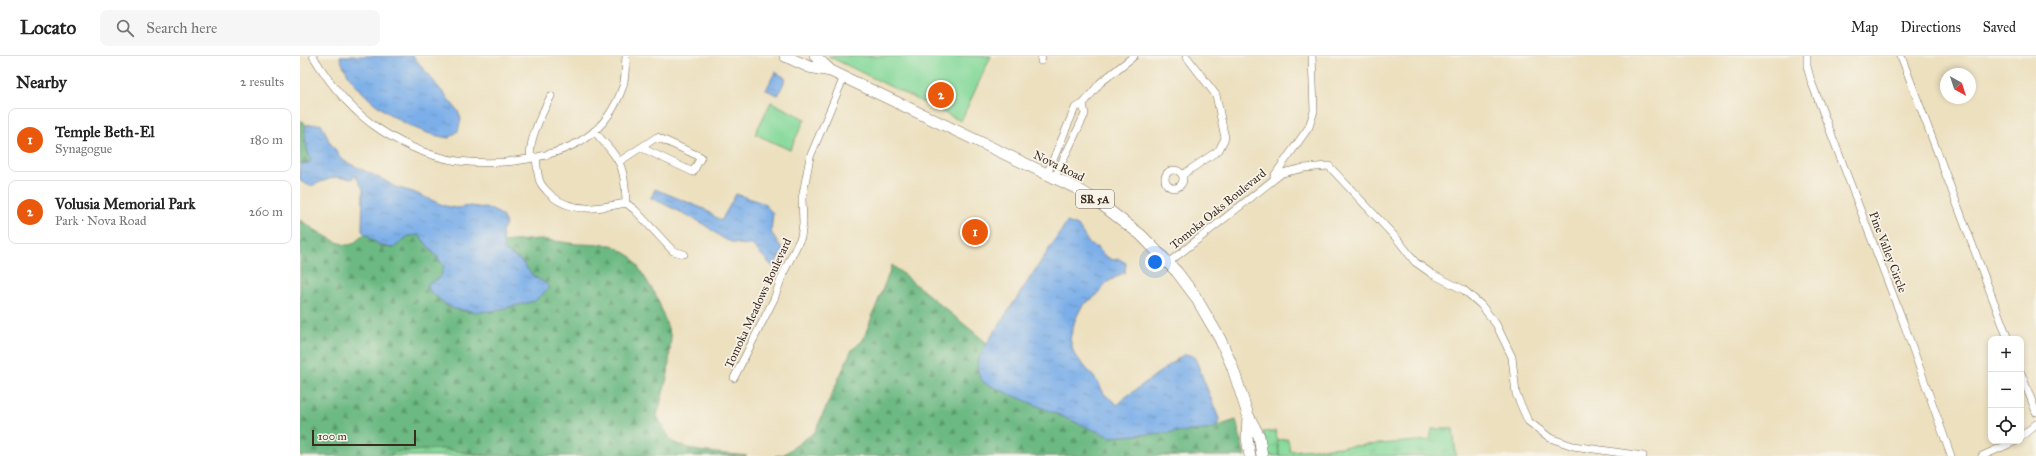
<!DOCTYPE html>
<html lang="en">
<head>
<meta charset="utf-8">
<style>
	:root { --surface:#fff; --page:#f6f6f6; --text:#222; --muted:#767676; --line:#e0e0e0; --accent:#ea580c }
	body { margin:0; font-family:"IM FELL Great Primer",serif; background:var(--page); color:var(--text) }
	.controls { position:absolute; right:12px; bottom:12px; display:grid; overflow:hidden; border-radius:8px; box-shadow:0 2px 6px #0003 }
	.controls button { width:36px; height:36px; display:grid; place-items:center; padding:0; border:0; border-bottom:1px solid var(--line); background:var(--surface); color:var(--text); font:20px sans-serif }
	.compass { position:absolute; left:1640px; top:12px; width:36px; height:36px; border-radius:50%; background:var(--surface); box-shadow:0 2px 6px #0003; rotate:141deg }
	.scale { position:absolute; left:12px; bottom:10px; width:104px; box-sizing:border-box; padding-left:4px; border:2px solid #3b2a1e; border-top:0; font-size:11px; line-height:14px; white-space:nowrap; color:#3b2a1e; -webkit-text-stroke:3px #f7f3e8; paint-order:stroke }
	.you { position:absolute; left:855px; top:206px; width:14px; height:14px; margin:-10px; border:3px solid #fff; border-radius:50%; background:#1a73e8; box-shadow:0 0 0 6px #1a73e833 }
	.badge { display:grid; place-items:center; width:26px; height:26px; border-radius:50%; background:var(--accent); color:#fff; font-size:13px; font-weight:700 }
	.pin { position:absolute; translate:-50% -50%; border:2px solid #fff; box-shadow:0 1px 4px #0006 }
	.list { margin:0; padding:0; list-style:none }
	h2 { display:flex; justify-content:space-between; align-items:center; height:52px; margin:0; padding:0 16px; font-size:17px }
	h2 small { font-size:13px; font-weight:400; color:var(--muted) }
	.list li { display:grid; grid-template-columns:26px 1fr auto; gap:12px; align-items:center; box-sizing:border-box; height:64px; margin:0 8px 8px; padding:0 8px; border:1px solid var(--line); border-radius:8px }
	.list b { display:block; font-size:15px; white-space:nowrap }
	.list p { margin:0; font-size:13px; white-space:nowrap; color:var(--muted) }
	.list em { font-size:13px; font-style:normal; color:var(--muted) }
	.icon { flex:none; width:22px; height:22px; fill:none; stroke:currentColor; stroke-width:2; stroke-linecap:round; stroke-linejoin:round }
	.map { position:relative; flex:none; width:1736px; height:400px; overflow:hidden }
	header { display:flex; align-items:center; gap:24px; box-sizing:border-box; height:56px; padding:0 20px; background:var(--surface); border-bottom:1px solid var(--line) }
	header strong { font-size:19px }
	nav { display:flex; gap:22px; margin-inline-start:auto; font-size:14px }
	.search { width:280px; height:36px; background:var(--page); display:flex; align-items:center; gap:10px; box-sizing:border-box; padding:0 14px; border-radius:8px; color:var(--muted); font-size:15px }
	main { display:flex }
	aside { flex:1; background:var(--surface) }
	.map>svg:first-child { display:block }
</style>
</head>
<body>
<header>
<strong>Locato</strong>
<div class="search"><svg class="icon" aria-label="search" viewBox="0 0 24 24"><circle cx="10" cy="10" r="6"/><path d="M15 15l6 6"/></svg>Search here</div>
<nav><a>Map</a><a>Directions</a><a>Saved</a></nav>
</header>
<main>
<aside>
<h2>Nearby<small>2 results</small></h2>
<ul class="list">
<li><span class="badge">1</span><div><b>Temple Beth-El</b><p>Synagogue</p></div><em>180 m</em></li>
<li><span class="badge">2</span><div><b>Volusia Memorial Park</b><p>Park · Nova Road</p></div><em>260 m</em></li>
</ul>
</aside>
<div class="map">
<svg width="1736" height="400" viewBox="0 0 1736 400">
	<defs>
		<pattern id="grass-tufts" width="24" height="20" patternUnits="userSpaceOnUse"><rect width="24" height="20" fill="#86d99b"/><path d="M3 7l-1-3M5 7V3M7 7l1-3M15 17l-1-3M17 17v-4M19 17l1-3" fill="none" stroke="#75ba85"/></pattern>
		<pattern id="forest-firs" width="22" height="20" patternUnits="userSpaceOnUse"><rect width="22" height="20" fill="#6cb983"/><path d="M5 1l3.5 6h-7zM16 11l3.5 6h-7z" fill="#5a976b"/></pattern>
		<pattern id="wetland-marsh" width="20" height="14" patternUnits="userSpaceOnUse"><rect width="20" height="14" fill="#86d99b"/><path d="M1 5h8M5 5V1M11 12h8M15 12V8" fill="none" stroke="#75ba85"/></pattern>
		<pattern id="water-ripples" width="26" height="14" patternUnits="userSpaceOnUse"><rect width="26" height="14" fill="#7cafe9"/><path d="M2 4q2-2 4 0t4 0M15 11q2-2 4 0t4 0" fill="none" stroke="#678fbc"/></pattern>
	</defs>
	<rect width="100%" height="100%" fill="#f7f3e8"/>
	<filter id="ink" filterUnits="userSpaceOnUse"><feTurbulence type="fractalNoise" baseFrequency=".025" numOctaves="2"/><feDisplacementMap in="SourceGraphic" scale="8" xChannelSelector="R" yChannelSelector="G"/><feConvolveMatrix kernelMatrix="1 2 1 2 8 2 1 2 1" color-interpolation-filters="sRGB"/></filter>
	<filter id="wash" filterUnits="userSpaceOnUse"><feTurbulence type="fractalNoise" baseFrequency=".012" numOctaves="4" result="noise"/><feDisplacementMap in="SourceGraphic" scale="16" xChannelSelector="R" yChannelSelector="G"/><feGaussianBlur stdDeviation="0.9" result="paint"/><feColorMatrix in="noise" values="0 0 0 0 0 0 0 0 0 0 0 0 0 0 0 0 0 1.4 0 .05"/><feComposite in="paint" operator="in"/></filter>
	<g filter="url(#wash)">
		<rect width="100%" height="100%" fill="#ece0bf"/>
		<path fill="url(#grass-tufts)" stroke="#60825c" d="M1132,373H1153L1156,400H979L977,384L988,383L990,395L1130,384Z"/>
		<path fill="url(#forest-firs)" stroke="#547250" d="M0,63L6,69C4,77 7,97 11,104L9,107L0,108Z
			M0,164C11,171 35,188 47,189C53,190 60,181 65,178L82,191L94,192L108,180L119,179L144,210L140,222L135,225L129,234C137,238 140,246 148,250C174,263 208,250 234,245L245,227L233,220L221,205L204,194L202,186L239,183L277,188L312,189L332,201L357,241L371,281L368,318L357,360L372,386L398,395L447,400H190L142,393L96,396L88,400H0Z
			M592,209L687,287L677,307L810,381L905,374L936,364L945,400H475L483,399L515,376L551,295L563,284Z"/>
		<path fill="url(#wetland-marsh)" stroke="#60825c" d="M976,375L979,400H966L963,376Z
			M142,393L190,400H88L96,396Z"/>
		<path fill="#86d99b" stroke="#60825c" d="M528,0H691L661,65Z
			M471,46L505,63L490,94L455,78Z"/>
		<path fill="url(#water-ripples)" stroke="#5c6c84" d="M40,0H113L158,55L161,63L158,75L149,82C111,78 49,39 40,0Z
			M475,16L486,22L478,39L466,34Z
			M18,68L22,69L29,85L42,104L82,123L95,131L113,136L145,150L156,152L171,150L190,153L200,158L204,163L206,168L202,175L204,194L221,205L233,220L245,227L249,232L235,245L193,255L178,256L154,253L146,249L129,234L127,228L140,222L144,210L119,179L108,180L94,192C79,191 73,185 62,175L63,133L55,119L52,123L35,121L10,130L0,125V108L9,107L11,104C7,97 3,77 6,69Z
			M355,133L404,153L421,165L436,138L463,147L473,157L471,176L483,194L473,211L452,189C422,189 420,177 396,164C381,156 366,149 351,142Z
			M767,166L778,170L790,189L798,192L804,199L812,204L819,203L826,207L825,216L806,227L797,239L782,250L775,264L770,283L774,298L798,326L804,338L818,349L823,343L883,299C890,297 895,300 897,307L919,363L917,371L905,374L810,381L684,327C672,310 678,303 687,287Z"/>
	</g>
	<g filter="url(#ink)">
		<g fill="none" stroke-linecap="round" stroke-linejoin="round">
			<g stroke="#796a56" stroke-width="8">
				<path id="minor" d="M13,0C31,30 52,56 82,75C104,89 132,101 158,105C181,108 205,107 228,103C274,94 307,78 323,30C326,20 325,10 326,0
					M1507,0V10L1511,25L1604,268L1651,400
					M1601,0L1708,283
					M741,5L742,0
					M294,75C320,104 325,108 326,147L335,154L373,195L384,198
					M236,101C237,109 237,118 240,126C243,132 248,136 252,140C273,158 301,152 326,147
					M231,102C227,86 243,55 251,40
					M320,105L357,81L401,101L393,116L342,92
					M865 123a9 9 0 1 1 18 0a9 9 0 1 1-18 0Z
					M747,118L775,52L783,48L800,27L834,0
					M882,119L919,94L925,82L916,39L886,0
					M974,120L1009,71L1014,55L1012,0
					M755,121L785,58L783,48
					M868,207L982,117L1004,112L1029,110L1098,184L1115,206L1132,218L1164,234L1181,249L1196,268L1212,301L1216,338L1228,365L1250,382L1273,390L1343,400
					M1721,317L1736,356
					M434,322L474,243L483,218L501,181L503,167L502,143L510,101L544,21
					M1721,381L1736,368
					M1682,400L1716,385"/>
			</g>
			<g stroke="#796a56" stroke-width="12">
				<path id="primary" d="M485,0L509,11L531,15L776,132L797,145L841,179L877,216L895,240L920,283L932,310L948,359L959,380L962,400
					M515,0L530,14
					M948,360L947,382L950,400"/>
			</g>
			<use href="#minor" stroke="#fff" stroke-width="7"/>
			<use href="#primary" stroke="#fff" stroke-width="11"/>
		</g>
	</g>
	<g text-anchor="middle" stroke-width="3.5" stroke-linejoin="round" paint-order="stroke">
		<rect fill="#f7f3e8" stroke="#73665b" stroke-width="1" x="776" y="134" width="38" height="18" rx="3"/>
		<g font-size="11" font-weight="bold" fill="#3b2a1e">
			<text x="795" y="147">SR 5A</text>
		</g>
		<g font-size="12" fill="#3b2a1e" stroke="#f7f3e8">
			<text transform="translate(759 110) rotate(26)" y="4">Nova Road</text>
			<text transform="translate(918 153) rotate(-39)" y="4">Tomoka Oaks Boulevard</text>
			<text transform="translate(1588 196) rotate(69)" y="4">Pine Valley Circle</text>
			<text transform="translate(458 247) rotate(-65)" y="4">Tomoka Meadows Boulevard</text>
		</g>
	</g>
</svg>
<div class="controls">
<button>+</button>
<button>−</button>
<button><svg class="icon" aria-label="locate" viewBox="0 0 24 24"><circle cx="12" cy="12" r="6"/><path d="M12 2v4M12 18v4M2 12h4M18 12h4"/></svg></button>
</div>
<svg class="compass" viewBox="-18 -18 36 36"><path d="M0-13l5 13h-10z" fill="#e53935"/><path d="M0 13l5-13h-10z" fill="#767676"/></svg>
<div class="scale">100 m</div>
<div class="you"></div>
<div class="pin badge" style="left:675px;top:176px">1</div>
<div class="pin badge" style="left:641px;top:39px">2</div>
</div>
</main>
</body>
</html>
